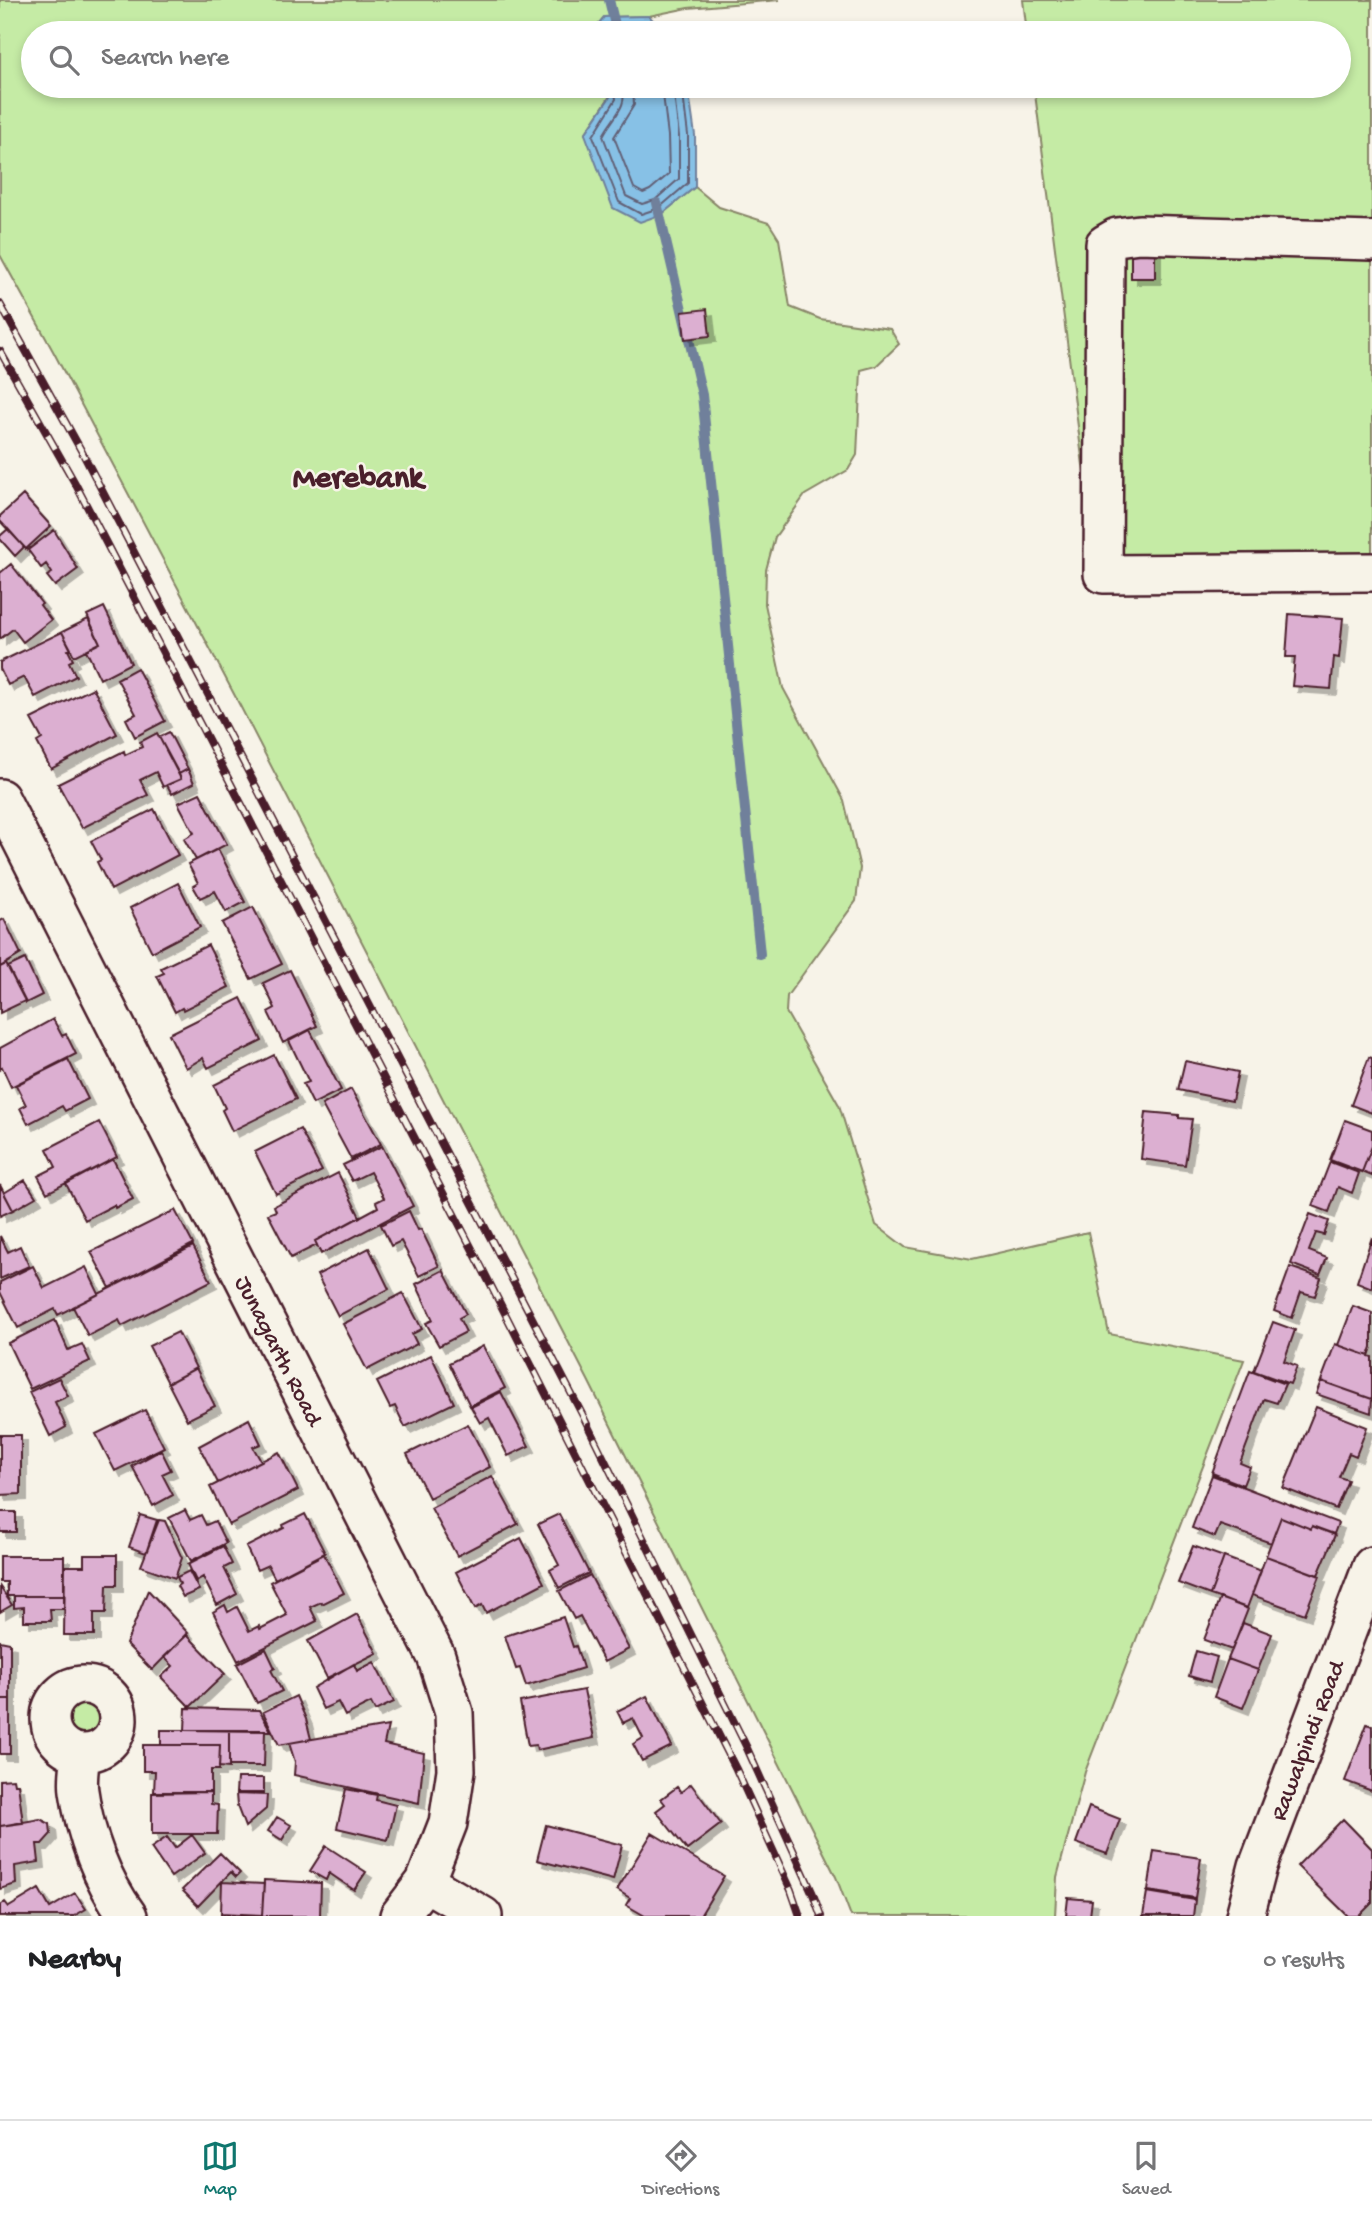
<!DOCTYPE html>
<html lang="en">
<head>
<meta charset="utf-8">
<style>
	:root { --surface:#fff; --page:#f6f6f6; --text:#202124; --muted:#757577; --line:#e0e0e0; --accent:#0f766e }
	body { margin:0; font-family:"Gochi Hand",sans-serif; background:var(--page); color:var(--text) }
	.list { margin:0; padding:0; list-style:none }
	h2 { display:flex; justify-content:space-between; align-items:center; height:91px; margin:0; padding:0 28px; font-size:30px }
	h2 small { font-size:23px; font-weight:400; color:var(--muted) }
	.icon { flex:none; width:38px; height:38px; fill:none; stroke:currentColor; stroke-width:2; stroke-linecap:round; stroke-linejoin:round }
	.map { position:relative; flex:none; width:1372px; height:1916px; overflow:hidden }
	.search { position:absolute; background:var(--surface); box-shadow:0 4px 10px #0003; left:21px; right:21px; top:21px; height:77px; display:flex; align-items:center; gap:18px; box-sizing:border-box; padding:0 24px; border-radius:38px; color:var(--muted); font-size:26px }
	.sheet { height:203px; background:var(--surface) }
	nav { display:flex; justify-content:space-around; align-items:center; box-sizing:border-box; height:98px; border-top:2px solid var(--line); background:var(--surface); font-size:19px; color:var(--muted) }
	nav a { display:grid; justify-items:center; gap:4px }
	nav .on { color:var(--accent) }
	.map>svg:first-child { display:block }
</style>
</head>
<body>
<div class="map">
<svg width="1372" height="1916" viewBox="0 0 1372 1916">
	<defs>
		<filter id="shadow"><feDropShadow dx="6" dy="6" stdDeviation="0" flood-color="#0004"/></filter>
	</defs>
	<rect width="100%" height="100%" fill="#f7f3e8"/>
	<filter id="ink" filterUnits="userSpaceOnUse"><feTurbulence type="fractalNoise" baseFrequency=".0143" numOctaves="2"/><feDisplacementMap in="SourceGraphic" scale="14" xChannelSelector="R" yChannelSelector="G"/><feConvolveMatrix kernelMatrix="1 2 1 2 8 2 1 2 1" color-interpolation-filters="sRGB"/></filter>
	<g filter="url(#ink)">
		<path fill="#c5eba5" stroke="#888568" stroke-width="2" d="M0,0H779L688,8L649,16L604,17L591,33H33V86H598L610,96L585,134L662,214L695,187L719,207L769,223L779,239L790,307L820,319L890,329L899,344L876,366L861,370L857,455L848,470L805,495L775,537L766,570L765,604L783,688L844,800L860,868L856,901L787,996L786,1012L839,1105L876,1225L905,1247L972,1259L1088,1232L1109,1334L1244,1360L1085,1772L1057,1877L1055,1916H851L836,1877L588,1380L235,696L53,351L0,255Z
			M1023,0H1372V566H1096L1034,86H1339V33H1027Z
			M62 1718a22 22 0 1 1 44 0a22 22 0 1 1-44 0Z"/>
		<path fill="#87c1e6" stroke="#6f809b" stroke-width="2" d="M649,16L665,33H591L604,17Z
			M598,86H688L695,135V187L662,214L640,222L613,208L585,134L610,97Z"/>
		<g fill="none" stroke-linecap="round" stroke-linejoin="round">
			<path stroke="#626076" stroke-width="2" d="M609,86L615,93L616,99L593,136L619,202L641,214L659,208L688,183V135L682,86
				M621,86C631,105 610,120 603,136L626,196L642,204L655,200L679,179V136L673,86
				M633,86L634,105L614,137L634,188L643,193L650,190L669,174L668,136L662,86"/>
			<path stroke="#6f809b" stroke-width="10" d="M609,0L617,33
				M657,203L702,395L760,954"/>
		</g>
		<path fill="#dcafd1" stroke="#4a1f2b" stroke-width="2" filter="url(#shadow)" d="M1155,249V278H1131V250Z
			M707,309L710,336L685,339L682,312Z
			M23,495L51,526L26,549L0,521V516Z
			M8,529L24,547L15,556L0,539V536Z
			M54,530L78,569L55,586L47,576L52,573L46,564L41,568L28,550Z
			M11,564L42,604L40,605L51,620L23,642L13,629L0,639V573Z
			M104,607L131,663L100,679L86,650L100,643L87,615Z
			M1289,614L1343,618L1339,658L1334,657L1331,689L1292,686L1295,657H1286Z
			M88,619L100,643L74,656L62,632Z
			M62,632L71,649L68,650L73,660L69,662L76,676L35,697L24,677L8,685L0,669V662Z
			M137,668L165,721L135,737L126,719L136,714L117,679Z
			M93,688L117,734L51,769L37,742L42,739L31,719Z
			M169,732L188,769L179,774L159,737Z
			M157,733L181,779L163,787L156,772L140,780L148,795L82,828L58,784L124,751L125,755L142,747L140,742Z
			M188,769L194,783L172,794L167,785L181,779L179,774Z
			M200,793L227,844L196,860L184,839L194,833L178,803Z
			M154,809L178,855L111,890L97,862L101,860L91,841Z
			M218,849L245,902L226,912L215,891L200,898L193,886L198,883L188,864Z
			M178,883L200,927L152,952L130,908Z
			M253,907L282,964L251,979L222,923Z
			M4,919L21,954L0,967V921Z
			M208,945L229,987L183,1010L182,1008L175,1012L157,976L164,973L161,968Z
			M25,959L42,995L26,1003L8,967Z
			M6,964L25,1001L0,1013V967Z
			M290,970L317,1026L283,1043L268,1012L275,1008L263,983Z
			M241,998L262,1041L208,1068L203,1058L186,1068L169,1034Z
			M53,1019L62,1036L66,1034L76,1054L11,1087L2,1067L0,1069V1048Z
			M310,1030L341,1090L313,1104L303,1084L309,1082L289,1041Z
			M274,1055L296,1099L232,1131L222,1110L225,1108L214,1085Z
			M1369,1057L1372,1058V1113L1351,1105Z
			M68,1059L88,1099L65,1111L62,1106L28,1124L20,1108L26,1105L16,1085Z
			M1185,1061L1238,1072L1232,1101L1178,1090Z
			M351,1089L381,1144L351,1159L322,1105Z
			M1146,1112L1179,1115V1118L1192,1119L1185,1165L1141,1159Z
			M1345,1120L1372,1130V1146L1362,1172L1330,1160Z
			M99,1122L117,1157L47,1193L38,1176L56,1167L47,1149Z
			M300,1129L322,1171L276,1194L255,1152Z
			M382,1146L413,1206L321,1254L315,1241L378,1207L376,1202L384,1198L370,1172L352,1181L343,1165Z
			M1372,1146V1176L1362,1172Z
			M113,1159L133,1199L115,1208L114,1205L85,1220L66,1184Z
			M1330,1162L1359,1173L1352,1193L1338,1187L1329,1212L1313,1206Z
			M338,1173L360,1217L315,1241L317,1245L291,1258L268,1214L276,1211L274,1206Z
			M25,1180L36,1197L13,1210L4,1193Z
			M0,1185L13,1210L0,1216Z
			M175,1210L193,1244L110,1288L91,1252Z
			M409,1211L418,1230L421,1229L439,1266L419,1276L401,1241L391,1246L381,1225Z
			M1310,1214L1329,1221L1324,1235L1316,1233L1309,1251L1327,1258L1320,1275L1291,1264Z
			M0,1236L8,1252L20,1246L29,1266L0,1279Z
			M1372,1237V1288L1357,1282Z
			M193,1246L211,1281L122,1326L119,1320L88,1336L73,1307Z
			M369,1248L389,1289L338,1316L317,1275Z
			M33,1266L44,1288L86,1267L99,1294L58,1315L55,1309L18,1328L0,1292V1282Z
			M1290,1267L1321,1278L1315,1296L1301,1292L1292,1318L1274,1311Z
			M443,1270L466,1314L459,1318L466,1332L439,1346L426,1323L433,1320L416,1284Z
			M403,1293L422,1329L412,1334L417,1344L367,1370L343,1324Z
			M1353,1306L1372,1313V1347L1369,1356L1338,1345Z
			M55,1320L68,1350L82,1344L90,1361L30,1389L8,1343Z
			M1273,1322L1295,1330L1284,1361L1297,1366L1290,1384L1254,1371Z
			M178,1332L196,1368L168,1383L149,1346Z
			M1335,1344L1372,1357V1399L1321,1381Z
			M483,1346L505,1388L470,1406L449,1363Z
			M431,1355L454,1403L405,1427L395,1406L390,1408L377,1382Z
			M196,1368L215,1406L187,1420L168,1383Z
			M1250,1371L1285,1384L1277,1403L1264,1399L1240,1463L1250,1467L1243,1485L1212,1473Z
			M59,1378L68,1396L55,1402L66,1427L50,1436L29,1392Z
			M1321,1381L1372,1399L1371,1413L1316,1394Z
			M501,1392L529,1446L508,1456L489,1418L480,1423L471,1407Z
			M1316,1407L1367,1427L1356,1456L1349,1453L1339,1477L1348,1480L1336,1509L1283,1488Z
			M145,1410L164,1447L115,1471L96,1434Z
			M249,1419L261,1444L253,1447L261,1461L218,1483L199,1446Z
			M468,1424L490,1467L429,1498L407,1454Z
			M0,1435H21V1494L0,1495Z
			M161,1450L171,1470L162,1474L173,1495L153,1506L132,1466Z
			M279,1452L298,1490L229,1525L210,1487Z
			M1212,1475L1338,1523L1334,1534L1312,1526L1311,1529L1281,1517L1271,1543L1220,1525L1215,1537L1192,1528Z
			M492,1476L518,1524L457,1556L431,1508Z
			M185,1510L190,1520L201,1515L206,1525L215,1521L226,1543L191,1561L169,1518Z
			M0,1512H16V1532H0Z
			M305,1514L325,1553L275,1579L268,1565L257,1570L246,1547L284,1528L283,1525Z
			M559,1514L589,1573L559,1588L550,1570L559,1565L538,1524Z
			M140,1515L157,1520L146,1553L129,1547Z
			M1281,1517L1311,1529L1312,1526L1335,1535L1318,1575L1266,1556Z
			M159,1520L165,1521L182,1558L175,1578L141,1566Z
			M521,1538L544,1583L486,1613L482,1605L475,1609L456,1572Z
			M223,1546L232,1564L224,1568L237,1594L217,1605L203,1577L196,1581L188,1564Z
			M1193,1546L1224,1557L1210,1595L1178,1583Z
			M324,1554L344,1593L322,1604L321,1602L310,1607L317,1621L238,1661L213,1612L225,1605L228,1612L237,1607L249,1631L259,1626L260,1629L287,1615L270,1582Z
			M84,1555H117V1585H107L106,1613H94V1635H64L65,1566H84Z
			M0,1556H64V1596H7V1582H0Z
			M1266,1556L1320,1576L1305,1614L1252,1595Z
			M1224,1557L1261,1571L1247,1608L1210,1595Z
			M189,1571L199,1590L183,1597L177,1586L180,1584L177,1577Z
			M590,1575L629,1649L604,1662L580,1616L574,1619L559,1591Z
			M0,1587L12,1605L0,1612Z
			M148,1590L188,1633L152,1670L126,1644Z
			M14,1596H64V1609H50L51,1621H24V1607L14,1608Z
			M1220,1598L1248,1609L1232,1650L1204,1640Z
			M357,1614L377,1653L327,1678L308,1641Z
			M563,1617L573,1647L576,1646L583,1668L526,1686L520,1668L516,1669L505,1636Z
			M1243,1623L1272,1634L1258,1670L1228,1659Z
			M187,1635L225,1674L190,1707L161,1677L173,1666L164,1657Z
			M0,1641L10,1643V1699H0Z
			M266,1649L275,1668L271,1670L282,1691L257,1703L237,1664Z
			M1196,1651L1217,1657L1210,1682L1189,1676Z
			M1228,1659L1258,1670L1243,1708L1214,1697Z
			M374,1662L394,1702L375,1711L371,1703L345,1716L338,1702L323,1709L313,1688L354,1664L357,1671Z
			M584,1690L594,1738L537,1750L536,1745L528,1746L520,1702Z
			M296,1696L306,1719L311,1739L279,1745L263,1712Z
			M647,1696L672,1746L642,1761L633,1744L643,1738L633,1718L623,1723L617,1711Z
			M0,1699H10V1754H0Z
			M186,1708L259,1710L271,1731L185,1730Z
			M1367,1724L1372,1726V1791L1345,1781Z
			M388,1726L384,1744L424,1753L419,1803L294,1775L295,1762L289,1743Z
			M161,1730H229V1768L219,1767L220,1745H161Z
			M229,1730H265L264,1766H229Z
			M143,1745H220L219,1770H211V1792H154L155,1771H143Z
			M237,1778H264V1793H236Z
			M13,1779L14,1784H18L23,1823L0,1826V1780Z
			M691,1784L721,1824L687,1850L656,1811L665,1804L661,1799L677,1787L681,1792Z
			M346,1789L377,1795L376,1800L396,1805L388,1840L337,1828Z
			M211,1792V1804L218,1805L217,1834H152V1793Z
			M236,1794L267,1795L266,1809L245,1827L237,1806Z
			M1089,1807L1120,1819L1107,1854L1076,1843Z
			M277,1817L291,1825L282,1840L268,1831Z
			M40,1819L50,1824L51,1834L42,1844H37L39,1862L15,1866L16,1884L0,1889V1826Z
			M1343,1819L1372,1849V1903L1359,1916H1348L1297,1866Z
			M546,1825L622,1845L613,1880L537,1860Z
			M652,1833L724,1876L700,1916H645L626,1905L630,1898L617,1890Z
			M192,1835L205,1853L171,1877L151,1848L167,1837L175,1848Z
			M326,1846L366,1872L354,1890L329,1873L326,1880L310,1871Z
			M1154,1851L1201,1858L1195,1898L1148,1891Z
			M220,1853L240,1873L236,1877L231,1872L198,1906L182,1890Z
			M264,1880L321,1883L320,1916H262Z
			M222,1882L264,1884L262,1915L221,1913Z
			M39,1889L50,1908L75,1893L86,1909L74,1916H0V1905L5,1902L9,1907Z
			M1147,1892L1195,1900L1193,1916H1143Z
			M1068,1898L1092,1900L1090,1916H1066Z
			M221,1913L262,1915V1916H221Z"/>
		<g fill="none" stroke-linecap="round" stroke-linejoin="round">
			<g stroke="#4a1f2b" stroke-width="42">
				<path id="minor" d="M1372,241L1139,234L1117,237L1105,244L1103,574L1372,572
					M0,798L436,1656L454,1713L456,1770L448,1823L425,1882L399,1916
					M50 1719a34 34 0 1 1 68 0a34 34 0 1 1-68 0Z
					M81,1753C80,1765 77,1779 79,1791C85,1835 102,1881 128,1916
					M425,1882L483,1916
					M1245,1916L1258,1866L1372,1566"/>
			</g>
			<use href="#minor" stroke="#f7f3e8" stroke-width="37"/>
			<g stroke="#4a1f2b" stroke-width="8">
				<path id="rail" d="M0,304L82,452L582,1414L746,1746L813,1894L821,1916
					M0,351L76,485L481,1266L736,1769L791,1890L800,1916"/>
			</g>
			<use href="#rail" stroke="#f7f3e8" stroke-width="5" stroke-dasharray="16" stroke-linecap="butt"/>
		</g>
	</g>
	<g text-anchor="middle" stroke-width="5" stroke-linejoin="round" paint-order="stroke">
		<g font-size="24" fill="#4a1f2b" stroke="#f7f3e8">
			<text transform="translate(280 1350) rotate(63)" y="8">Junagarth Road</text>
			<text transform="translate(1306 1740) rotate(-69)" y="8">Rawalpindi Road</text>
		</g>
		<g font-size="32" font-weight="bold" fill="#4a1f2b" stroke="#f7f3e8">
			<text x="358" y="486">Merebank</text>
		</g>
	</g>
</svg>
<div class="search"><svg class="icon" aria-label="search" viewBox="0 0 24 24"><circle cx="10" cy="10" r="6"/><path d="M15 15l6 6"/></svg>Search here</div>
</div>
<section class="sheet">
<h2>Nearby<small>0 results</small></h2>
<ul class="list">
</ul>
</section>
<nav>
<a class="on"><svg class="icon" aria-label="map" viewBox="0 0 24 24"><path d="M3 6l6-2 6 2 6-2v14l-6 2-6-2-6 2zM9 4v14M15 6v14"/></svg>Map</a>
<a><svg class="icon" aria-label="directions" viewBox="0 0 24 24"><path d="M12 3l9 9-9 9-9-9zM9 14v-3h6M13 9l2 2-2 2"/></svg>Directions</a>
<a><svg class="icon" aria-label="saved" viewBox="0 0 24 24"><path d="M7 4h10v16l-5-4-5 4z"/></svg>Saved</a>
</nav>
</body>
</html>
